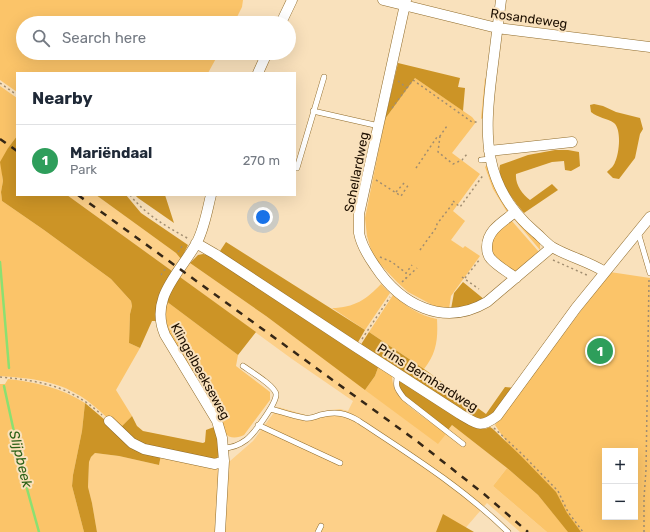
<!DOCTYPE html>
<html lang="en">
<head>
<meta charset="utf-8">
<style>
	:root { --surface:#fff; --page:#f2f2f3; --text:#1f2937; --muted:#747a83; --line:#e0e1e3; --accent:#1f69d4 }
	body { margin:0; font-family:Rubik,sans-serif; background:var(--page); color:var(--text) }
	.controls { position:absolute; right:12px; bottom:12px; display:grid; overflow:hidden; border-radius:0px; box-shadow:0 4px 16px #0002 }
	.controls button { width:36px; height:36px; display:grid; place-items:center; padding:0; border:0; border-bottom:1px solid var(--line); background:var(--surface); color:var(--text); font:20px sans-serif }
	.you { position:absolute; left:263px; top:217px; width:14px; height:14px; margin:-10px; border:3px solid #fff; border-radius:50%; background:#1a73e8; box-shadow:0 0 0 6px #1a73e833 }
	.badge { display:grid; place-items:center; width:26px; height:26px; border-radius:50%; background:var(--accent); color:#fff; font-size:13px; font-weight:700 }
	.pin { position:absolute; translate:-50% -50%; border:2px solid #fff; box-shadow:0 1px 4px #0006 }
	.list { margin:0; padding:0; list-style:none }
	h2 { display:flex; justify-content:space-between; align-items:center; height:52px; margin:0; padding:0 16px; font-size:17px }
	h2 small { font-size:13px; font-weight:400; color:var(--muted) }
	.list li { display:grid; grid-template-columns:26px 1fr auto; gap:12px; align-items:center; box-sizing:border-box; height:72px; padding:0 16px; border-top:1px solid var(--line) }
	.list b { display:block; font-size:15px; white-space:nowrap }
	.list p { margin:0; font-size:13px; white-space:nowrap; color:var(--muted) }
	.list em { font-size:13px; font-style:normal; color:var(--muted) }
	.icon { flex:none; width:22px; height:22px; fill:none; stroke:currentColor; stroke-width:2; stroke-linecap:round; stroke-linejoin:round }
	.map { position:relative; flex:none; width:650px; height:532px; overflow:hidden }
	.search { position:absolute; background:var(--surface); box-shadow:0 4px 16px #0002; left:16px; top:16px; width:280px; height:44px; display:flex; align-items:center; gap:10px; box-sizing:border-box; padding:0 14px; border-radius:22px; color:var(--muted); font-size:15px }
	.panel { position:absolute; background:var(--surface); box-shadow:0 4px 16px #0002; left:16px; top:72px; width:280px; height:124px; border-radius:0px }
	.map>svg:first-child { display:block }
</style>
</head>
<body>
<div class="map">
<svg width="650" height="532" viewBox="0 0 650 532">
	<rect width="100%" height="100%" fill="#f9e1bc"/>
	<path fill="#fdd089" d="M67,195H96L176,253L181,259L172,271Z
		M190,263L266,316L438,443L452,425L507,468L493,486L547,532H520L487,503L462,532H97L92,503L88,487L89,462L91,457L95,453L119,456L159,465L161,455L216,468L230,461L253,441L278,407L306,415H311L330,410L340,409L348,411L353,401L292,359L180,277Z"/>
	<path fill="#fbc469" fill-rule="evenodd" d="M0,0H243L242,7L234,23H23V53H219L208,73H17V92L0,80Z
		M415,78L472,117L476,122L452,153L480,174L453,211L465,221L451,240L463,248L465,246L480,256L451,296L449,309L438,308L408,292L397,282L376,260L372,253L367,236L365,218L385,119Z
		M485,78L486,79L483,118L481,119Z
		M0,86L17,98V136L8,148L2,175L3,181L1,192L2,201L44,230L111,279L131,301L132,306L130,314L129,343L140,348L116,390L132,416L119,429C105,416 92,402 75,393C53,380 26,378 0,376Z
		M487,165L491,177L508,209L507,212L493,189L485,167Z
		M514,217L540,243V250L513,218Z
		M511,220L539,252L515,272L511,271L491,253L493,234Z
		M610,272L650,278V532H547L493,486L507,468L538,495L561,523L495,425ZM605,451H635V517H605Z
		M381,284L390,293L365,330L332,308C354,308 367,299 381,284Z
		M393,295C406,306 420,316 437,319C438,338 437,353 424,369L369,332Z
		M166,301L238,355L236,366L270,392V400L244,435C238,438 229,439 225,433L168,333L165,325Z
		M379,365L392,374C392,380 393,387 396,392C406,407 432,422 446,434L438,444L365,390L375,376Z
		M8,379C36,382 61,388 85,403L82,431L73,475L72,486L84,532H0V384H5Z"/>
	<path fill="#cc9426" d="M398,63L460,78L458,87L465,88L463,111L415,78L385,119Z
		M594,104L603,106L616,112L640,118L643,129L640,134L635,158L619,179L613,178L607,172C610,169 614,166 615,162C619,154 622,130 614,123C607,118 598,118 591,112L590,105Z
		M17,136V195H67L172,271L156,321H152L140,348L129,343L130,314L132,306L131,301L111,279L44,230L2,201L1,192L3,181L0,162L8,148Z
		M555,150H568L579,152L580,166L571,171L565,170L564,161L552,162L516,174C515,184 522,194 530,200L552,184L558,190L524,213C515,203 496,178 500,165L528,155Z
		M96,195H126L141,213L188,245L181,259L176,253Z
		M135,195H165L174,223L138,198Z
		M226,242L365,330L357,344L220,253V251Z
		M203,254L212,256L379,365L375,376L365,390L266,316L190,263L198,255Z
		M180,277L256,332L238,355L166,301L170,289Z
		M463,282L485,300L470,306L451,309L454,293Z
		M369,332L424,369L486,414L505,387L515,388L496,414L484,420L475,419L360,346Z
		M400,378L480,428L485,429L490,427L493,429L521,456L556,492L567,513L581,532H568L538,495L507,468L452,425L448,430C438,421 404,399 399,388C398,385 399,382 400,378Z
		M85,403L105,420L118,433L161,455L159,465L119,456L95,453L91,457L89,462L88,487L92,503L97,532H84L72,486L73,475L82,431Z
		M132,416L137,426L143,431L203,443L205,442L206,430L214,427C217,437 221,450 217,459L214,460L144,447L119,429Z
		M443,514L474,532H436Z"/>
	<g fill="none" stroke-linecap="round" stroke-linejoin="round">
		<path stroke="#8be071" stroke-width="2.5" d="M0,262L9,368
			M4,386L24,478L39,532"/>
		<g stroke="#906c2c" stroke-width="6">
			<path id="service" d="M313,111L379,126
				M481,160L490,159
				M297,168L324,77
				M638,232L650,273
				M398,373C395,386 396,388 404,398L463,444
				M271,409C282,412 293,416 305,418C310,419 315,417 320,415C336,411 346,413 359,421C412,456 463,488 508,532
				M258,425L340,463
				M223,448C232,448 238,446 246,440C253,435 277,403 276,394C275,386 250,371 243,366
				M318,532L321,526"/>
		</g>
		<g stroke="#906c2c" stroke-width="11">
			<path id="minor" d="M383,0L497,28L650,47
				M406,0L359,214C359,220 359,227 359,233C361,244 368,256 375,266C400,304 443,328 487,302L552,247
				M501,0C498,24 495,48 492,72C484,135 482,186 534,231C540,236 546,243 552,247C569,257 588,261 605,272
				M281,23L292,0
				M258,73L267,53
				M489,151L572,142
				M211,195C207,211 204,230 196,244C179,274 149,298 165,335L217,421L222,438L224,461L220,532
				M515,212C503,222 487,230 487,247C487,251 488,256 491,259C497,266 508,272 516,278
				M196,243L215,254L356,347L460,414C477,424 480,429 497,416L576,308L650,217
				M109,421L132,443L144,449L215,464L224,461"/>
		</g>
		<path stroke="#a18d70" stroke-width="1.5" stroke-dasharray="2 3" stroke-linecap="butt" d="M398,81L407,88
			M0,83L17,95
			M392,108L413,80L472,122H479
			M440,136L438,152L453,164L462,160L468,153
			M416,168L437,137L440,136L447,126
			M376,180L401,196L409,184
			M396,192L406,181
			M130,195C146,215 167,227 189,239
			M453,201L460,207L484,174
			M420,250L436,228L437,224L454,202
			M178,252L183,245
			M380,257L392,262L406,273
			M553,260L589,276
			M161,275L166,268
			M462,277L479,289
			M465,278L480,259
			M406,279V273L412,265
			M402,282L417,268
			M362,339L390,297
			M0,377C42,381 70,386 102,415
			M494,428L523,455L558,491L568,512L583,532
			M644,532V498L646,470L649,280"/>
		<use href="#service" stroke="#fff" stroke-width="5"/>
		<use href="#minor" stroke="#fff" stroke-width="10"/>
		<path stroke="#362716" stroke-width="2.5" stroke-dasharray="7 7" stroke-linecap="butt" d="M0,139L17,151
			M78,195L418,442L484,494L528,532"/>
	</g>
	<g text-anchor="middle" stroke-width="4" stroke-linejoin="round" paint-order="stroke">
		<g font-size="13" fill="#1d0f00" stroke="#f9e1bc">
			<text transform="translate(529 18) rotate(8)" y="5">Rosandeweg</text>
			<text transform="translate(356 172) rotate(-79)" y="5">Schellardweg</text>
			<text transform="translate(201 371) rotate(61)" y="5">Klingelbeekseweg</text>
			<text transform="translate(428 377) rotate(32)" y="5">Prins Bernhardweg</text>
		</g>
		<g font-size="14" font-style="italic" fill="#2b6117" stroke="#f9e1bc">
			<text transform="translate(21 459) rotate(76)" y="5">Slijpbeek</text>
		</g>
	</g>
</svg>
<div class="controls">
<button>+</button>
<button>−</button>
</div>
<div class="you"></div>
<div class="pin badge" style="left:600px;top:351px;background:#2e9e5b">1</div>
<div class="search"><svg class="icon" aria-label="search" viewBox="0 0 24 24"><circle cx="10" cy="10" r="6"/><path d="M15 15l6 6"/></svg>Search here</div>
<section class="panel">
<h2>Nearby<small></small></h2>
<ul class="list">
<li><span class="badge" style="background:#2e9e5b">1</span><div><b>Mariëndaal</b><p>Park</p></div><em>270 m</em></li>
</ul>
</section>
</div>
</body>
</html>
